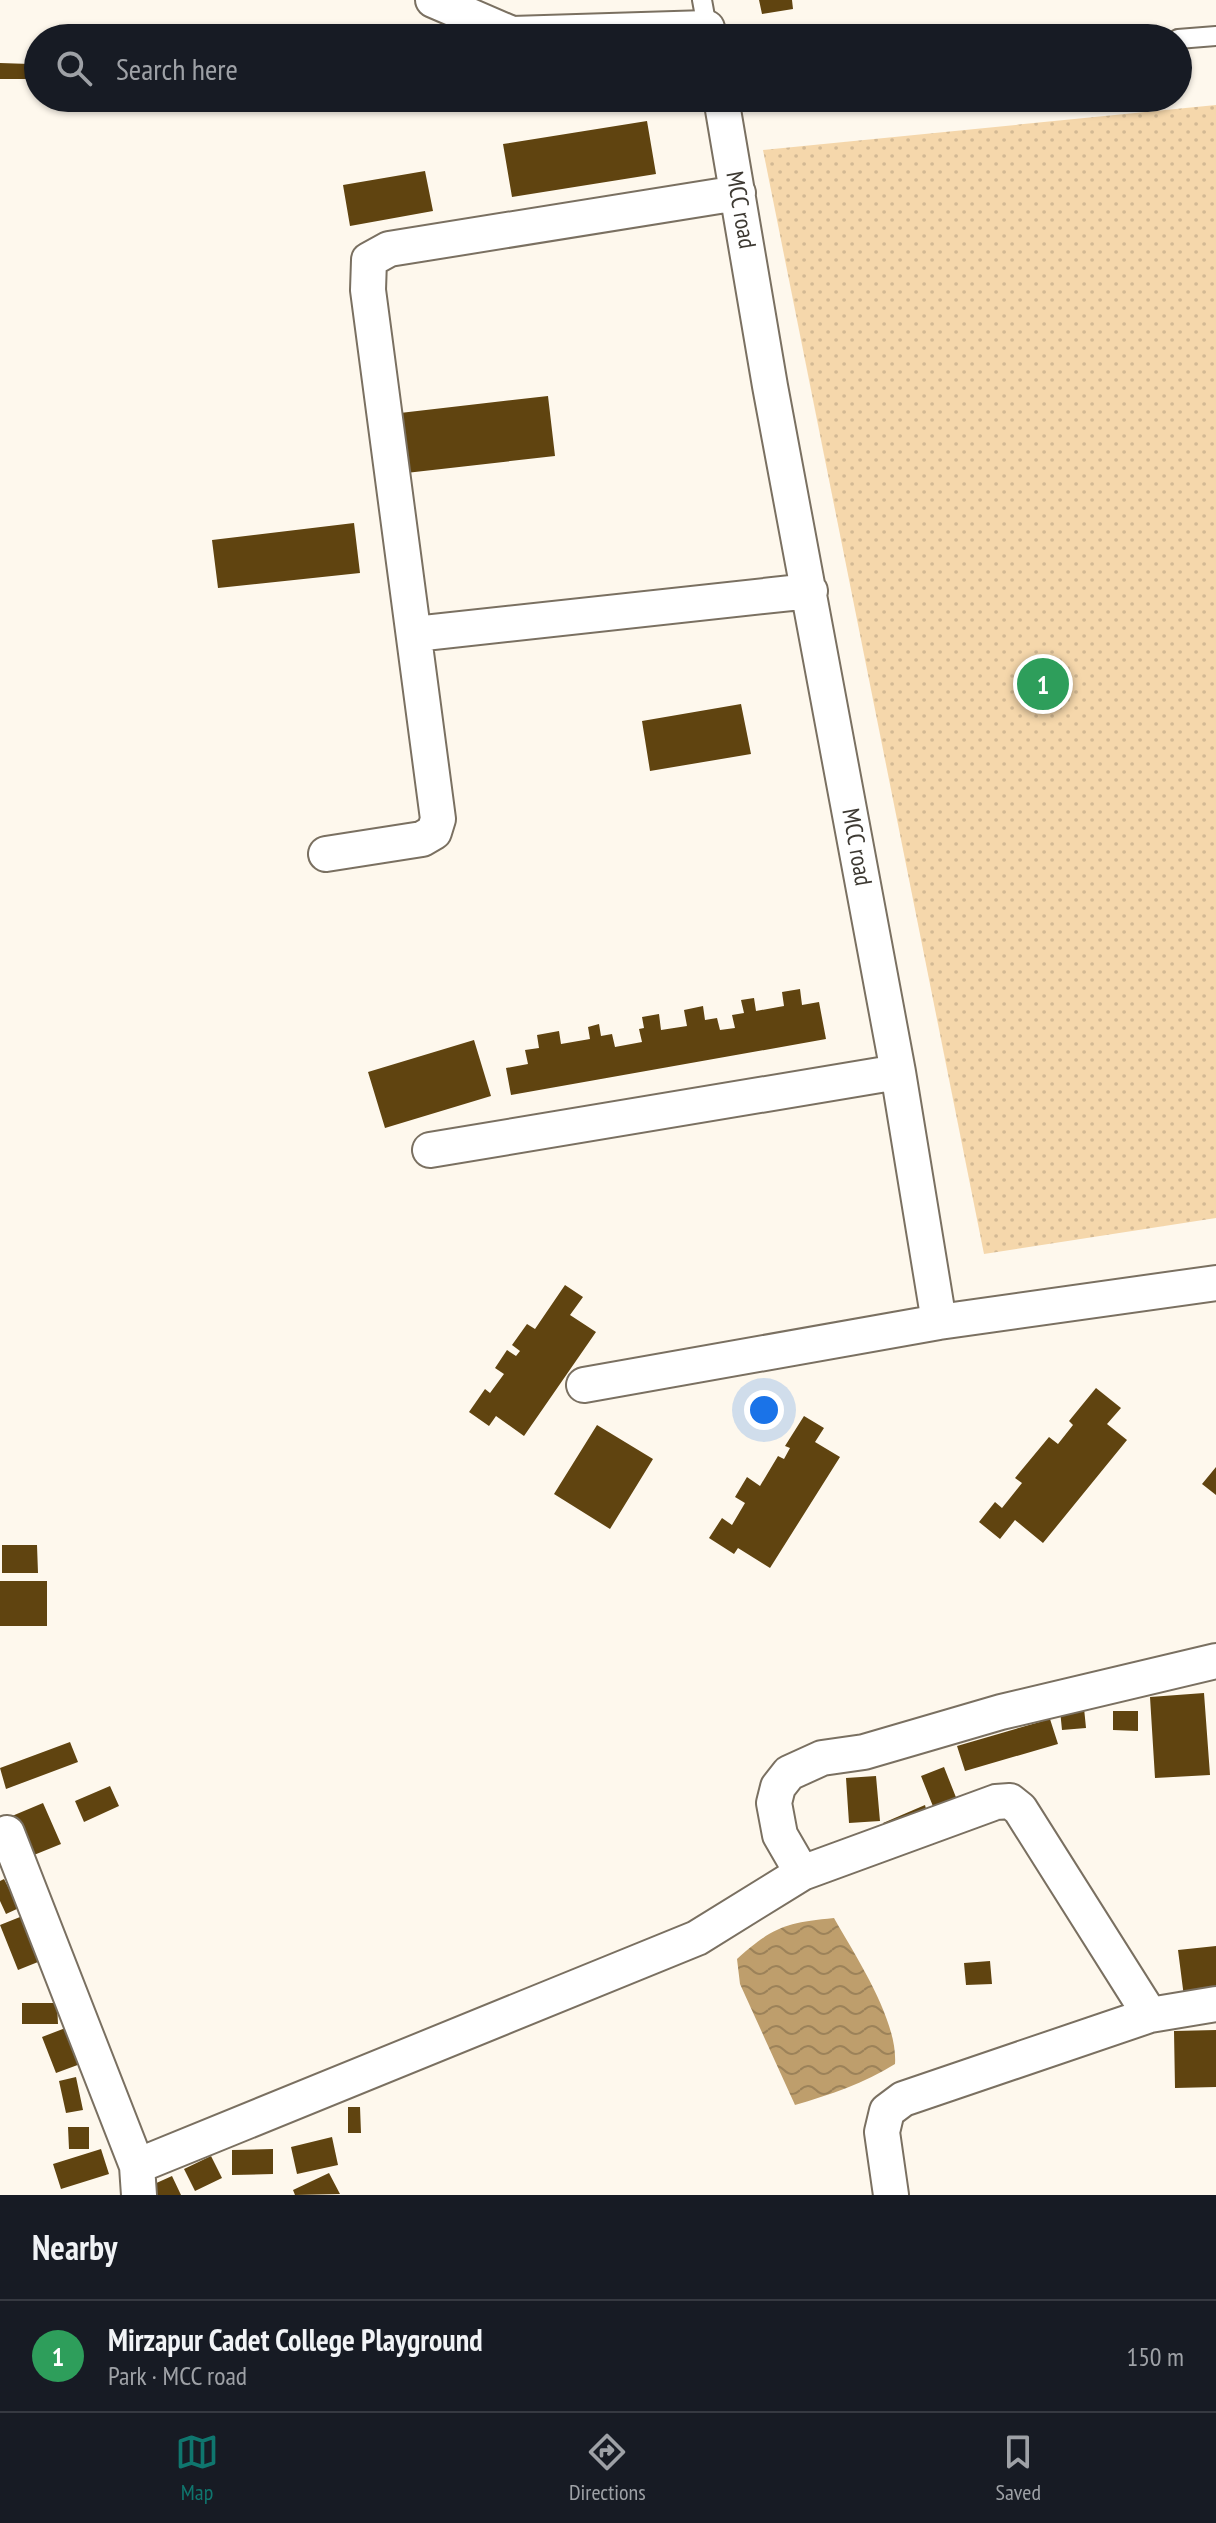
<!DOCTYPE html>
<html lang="en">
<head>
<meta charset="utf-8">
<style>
	:root { --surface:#171b24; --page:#242831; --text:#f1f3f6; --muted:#9ea1a6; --line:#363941; --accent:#0f766e }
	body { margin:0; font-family:"PT Sans Narrow",sans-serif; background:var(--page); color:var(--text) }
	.you { position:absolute; left:764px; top:1410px; width:28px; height:28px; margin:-20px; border:6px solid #fff; border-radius:50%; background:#1a73e8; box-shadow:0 0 0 12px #1a73e833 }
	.badge { display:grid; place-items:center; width:52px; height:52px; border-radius:50%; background:var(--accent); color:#fff; font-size:26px; font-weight:700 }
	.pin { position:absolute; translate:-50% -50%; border:4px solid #fff; box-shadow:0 2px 8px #0006 }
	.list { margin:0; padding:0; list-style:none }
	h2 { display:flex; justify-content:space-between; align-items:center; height:104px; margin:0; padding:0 32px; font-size:34px }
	h2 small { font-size:26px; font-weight:400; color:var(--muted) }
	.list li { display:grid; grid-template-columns:52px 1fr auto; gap:24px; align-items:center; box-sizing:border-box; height:112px; padding:0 32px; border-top:2px solid var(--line) }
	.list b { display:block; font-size:30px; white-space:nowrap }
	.list p { margin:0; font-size:26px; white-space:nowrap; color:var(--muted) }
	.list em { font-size:26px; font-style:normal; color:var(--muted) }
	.icon { flex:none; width:44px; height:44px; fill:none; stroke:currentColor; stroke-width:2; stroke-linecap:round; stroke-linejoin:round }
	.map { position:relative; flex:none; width:1216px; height:2195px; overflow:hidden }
	.search { position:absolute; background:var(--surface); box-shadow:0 2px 6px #0004; left:24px; right:24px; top:24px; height:88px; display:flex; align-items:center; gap:20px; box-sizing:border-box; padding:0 28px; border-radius:44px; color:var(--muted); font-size:30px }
	.sheet { height:216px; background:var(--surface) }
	nav { display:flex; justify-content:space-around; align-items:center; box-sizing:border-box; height:112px; border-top:2px solid var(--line); background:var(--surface); font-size:22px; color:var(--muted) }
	nav a { display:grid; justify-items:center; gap:4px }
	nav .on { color:var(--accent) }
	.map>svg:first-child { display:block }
</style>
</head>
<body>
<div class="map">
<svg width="1216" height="2195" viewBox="0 0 1216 2195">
	<defs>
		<pattern id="grass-dots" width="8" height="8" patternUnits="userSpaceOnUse" patternTransform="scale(2)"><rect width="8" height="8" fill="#f5d7ab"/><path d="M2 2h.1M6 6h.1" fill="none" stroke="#d3b994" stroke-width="1.8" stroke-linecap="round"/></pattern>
		<pattern id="water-waves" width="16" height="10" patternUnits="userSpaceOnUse" patternTransform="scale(2)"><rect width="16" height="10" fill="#be9e6c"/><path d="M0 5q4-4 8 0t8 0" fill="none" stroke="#9c8259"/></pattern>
	</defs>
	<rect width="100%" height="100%" fill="#fef8ed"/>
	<path fill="url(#grass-dots)" d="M1216,105V1218L984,1254L763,150Z"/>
	<path fill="url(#water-waves)" d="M834,1918C856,1957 898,2020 895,2064C865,2083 829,2095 795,2105L740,1984L737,1959C774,1926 786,1923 834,1918Z"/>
	<path fill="#604410" d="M759,0H792L793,9L762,14Z
		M0,63L30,64V79H0Z
		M647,121L656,174L512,197L503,144Z
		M425,171L433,211L350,226L343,185Z
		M548,396L555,456L406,473L400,413Z
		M354,523L360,573L218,588L212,540Z
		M741,704L751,754L650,771L642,721Z
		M800,989L802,1005L819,1002L826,1039L511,1095L506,1068L528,1064L525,1050L539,1048L537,1035L559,1031L561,1044L590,1039L588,1027L599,1024L601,1036L612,1034L615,1047L642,1042L639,1029L644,1028L642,1017L659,1014L661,1030L687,1026L684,1010L703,1006L705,1020L717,1018L720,1030L735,1028L732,1015L744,1013L741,1000L754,998L756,1011L784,1006L782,992Z
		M474,1040L491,1096L385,1128L368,1072Z
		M565,1285L583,1297L570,1315L596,1332L524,1436L496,1416L489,1426L469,1412L485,1389L490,1393L504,1374L495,1368L507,1350L516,1356L520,1351L512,1345L527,1324L535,1329Z
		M1096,1388L1121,1408L1107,1424L1127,1440L1043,1543L1015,1520L1000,1539L979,1522L995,1502L1002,1508L1022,1483L1015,1478L1049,1437L1058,1444L1073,1425L1069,1421Z
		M804,1416L824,1428L815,1442L840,1457L770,1568L738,1548L734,1554L709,1538L722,1518L732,1525L745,1503L735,1497L747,1477L760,1486L778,1456L784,1459L790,1448L785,1446Z
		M597,1425L653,1459L610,1529L554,1494Z
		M1216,1467V1495L1202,1484Z
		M2,1545H37L38,1573H2Z
		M0,1581H47V1626H0Z
		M1204,1693L1210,1775L1155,1778L1150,1697Z
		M1084,1708L1086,1728L1062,1730L1060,1710Z
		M1113,1711H1138V1731L1113,1730Z
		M1050,1719L1058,1744L965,1771L957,1746Z
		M70,1742L78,1762L6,1789L0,1768Z
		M944,1767L961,1810L938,1819L921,1776Z
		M876,1776L880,1821L849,1823L846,1778Z
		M110,1786L119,1806L84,1822L75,1801Z
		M43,1803L61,1844L29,1857L12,1816Z
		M925,1805L929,1820L886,1834L883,1823Z
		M4,1879L19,1908L6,1914L0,1901V1881Z
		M25,1915L43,1960L18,1970L0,1925Z
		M1216,1946V1994L1184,1997L1178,1950Z
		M990,1961L992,1984L966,1985L964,1963Z
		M22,2003H57L58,2024H22Z
		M68,2027L83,2063L56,2073L42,2037Z
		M1216,2030V2087L1175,2088L1174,2031Z
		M76,2077L83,2110L66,2113L59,2081Z
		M348,2107H360L361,2133H348Z
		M68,2127H89V2149H69Z
		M332,2137L338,2165L297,2174L291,2147Z
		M101,2149L109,2174L61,2189L53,2164Z
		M273,2149V2174L232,2175V2150Z
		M211,2156L222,2178L195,2191L184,2169Z
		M329,2173L340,2194L295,2195L293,2190Z
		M172,2176L181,2195H146L143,2189Z"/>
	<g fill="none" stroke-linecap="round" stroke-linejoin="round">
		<g stroke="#7a7061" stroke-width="22">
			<path id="lane" d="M702,0L708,33
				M1178,39L1216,36"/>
		</g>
		<g stroke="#7a7061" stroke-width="38">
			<path id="street" d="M433,0L512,34L707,28
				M721,98L770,386L898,1072L939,1322L1216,1283
				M415,634L810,591
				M326,854L422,839L434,832L438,819L368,290L369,260L389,249L738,193
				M430,1150L898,1072
				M584,1385L939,1322
				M7,1833L137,2166L139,2195
				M802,1873L780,1835L774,1803L778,1787L789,1773L822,1758L864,1752L1001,1712L1216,1661
				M137,2166L697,1938L802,1873L996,1802L1010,1801L1020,1809L1150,2015
				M891,2195L882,2132L887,2111L903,2099L1150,2015L1216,2004"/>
		</g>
		<use href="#lane" stroke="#fff" stroke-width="18"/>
		<use href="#street" stroke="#fff" stroke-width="34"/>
	</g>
	<g text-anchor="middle" stroke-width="8" stroke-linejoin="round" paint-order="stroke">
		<g font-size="24" fill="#3d3932" stroke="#fff">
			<text transform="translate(741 210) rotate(80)" y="8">MCC road</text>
			<text transform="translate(857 847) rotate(80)" y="8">MCC road</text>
		</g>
	</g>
</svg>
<div class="you"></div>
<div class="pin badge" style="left:1043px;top:684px;background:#2e9e5b">1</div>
<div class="search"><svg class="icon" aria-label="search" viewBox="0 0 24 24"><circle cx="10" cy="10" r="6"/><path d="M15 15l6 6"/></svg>Search here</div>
</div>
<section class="sheet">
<h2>Nearby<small></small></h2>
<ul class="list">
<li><span class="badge" style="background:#2e9e5b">1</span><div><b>Mirzapur Cadet College Playground</b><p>Park · MCC road</p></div><em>150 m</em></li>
</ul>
</section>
<nav>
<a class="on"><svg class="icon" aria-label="map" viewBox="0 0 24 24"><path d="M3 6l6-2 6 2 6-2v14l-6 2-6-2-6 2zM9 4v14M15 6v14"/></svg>Map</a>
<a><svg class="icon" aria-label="directions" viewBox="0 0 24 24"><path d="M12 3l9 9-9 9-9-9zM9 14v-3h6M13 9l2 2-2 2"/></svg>Directions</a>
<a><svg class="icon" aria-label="saved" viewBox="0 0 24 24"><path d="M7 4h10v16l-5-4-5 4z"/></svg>Saved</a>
</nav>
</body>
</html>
